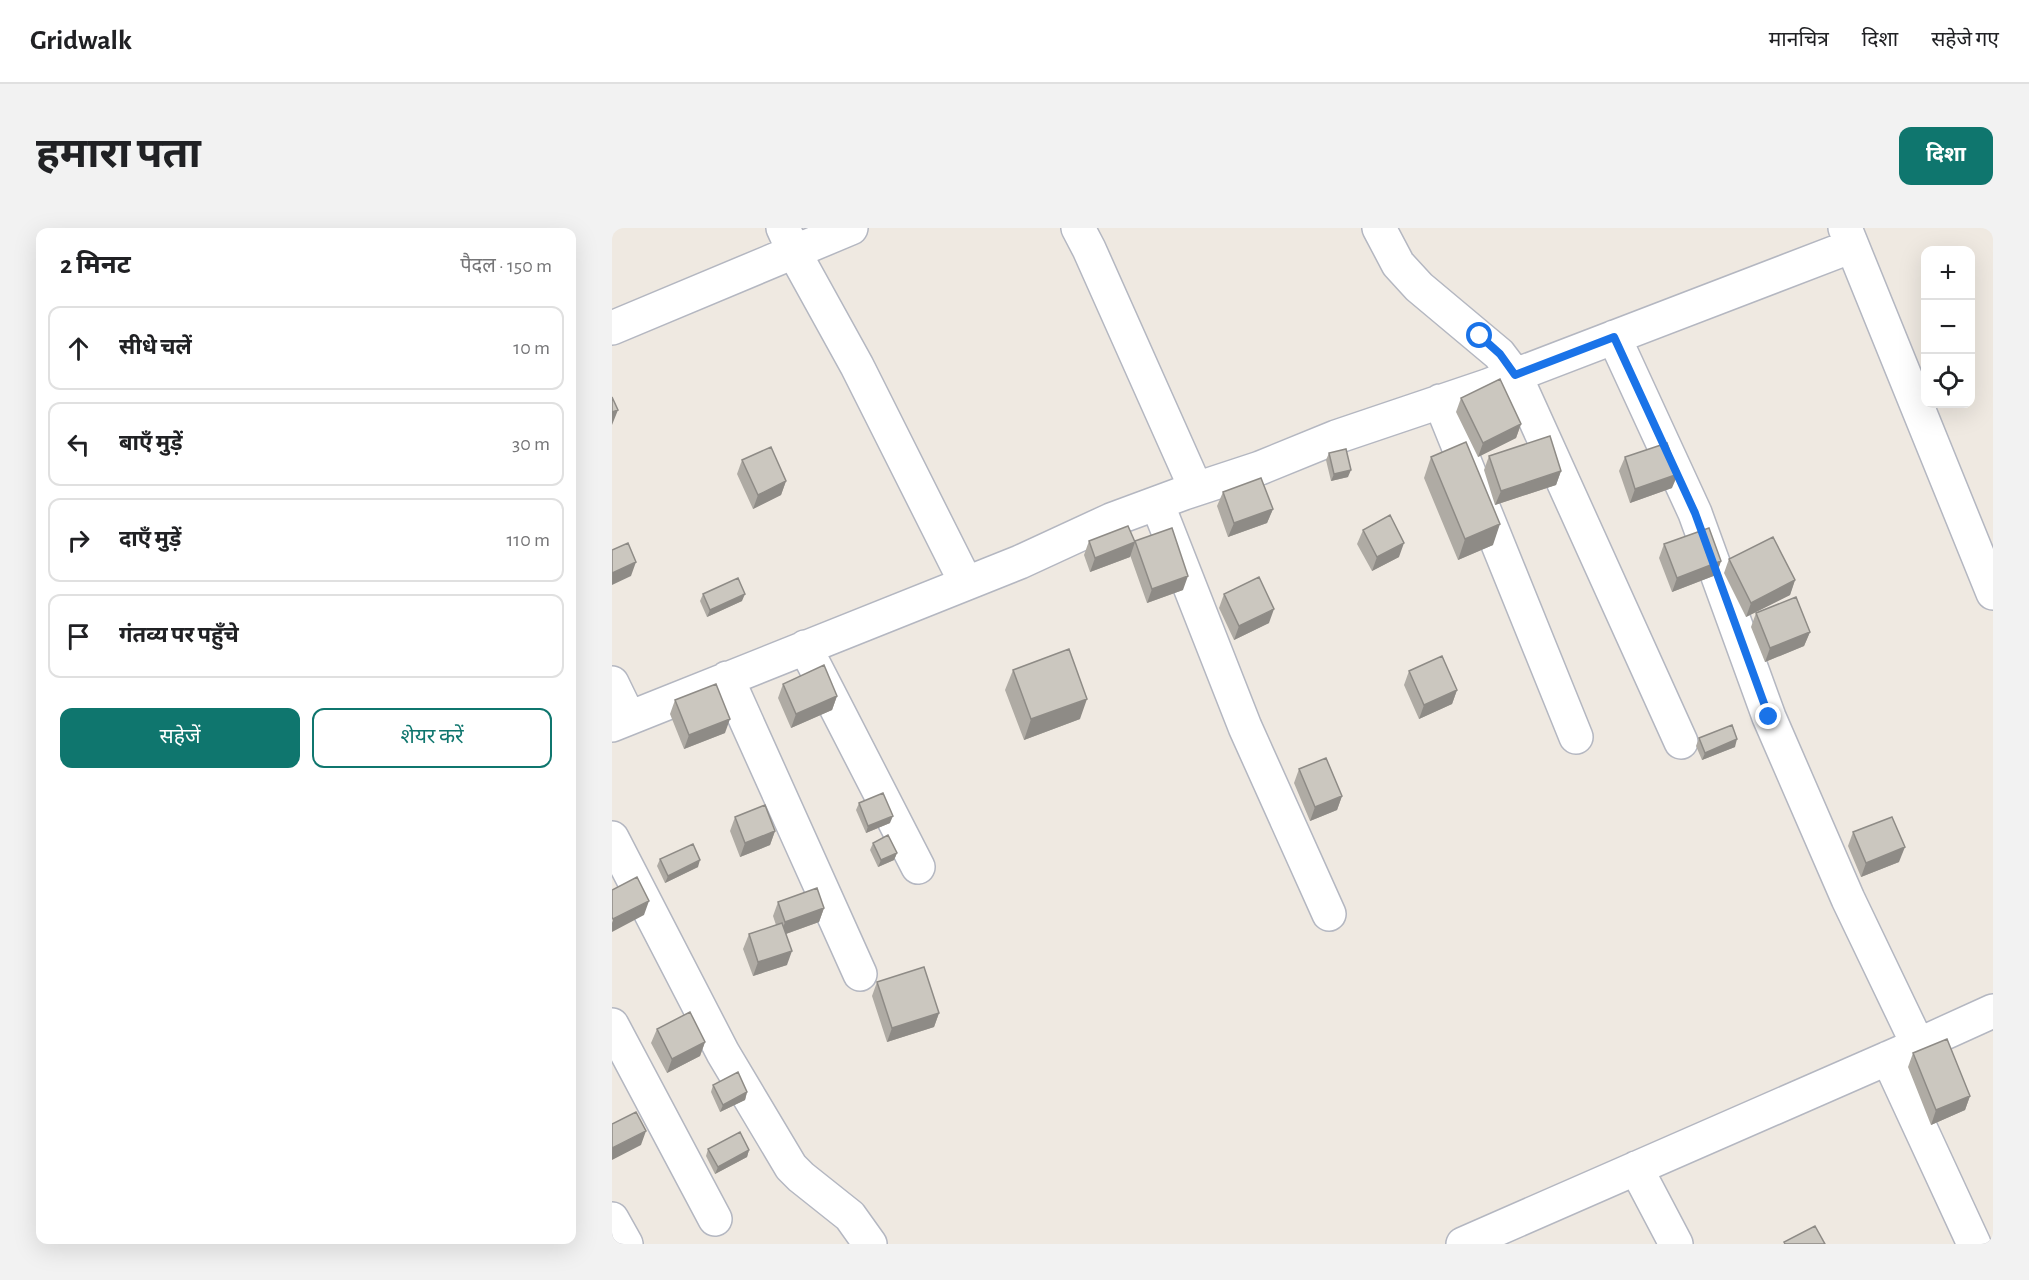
<!DOCTYPE html>
<html lang="hi">
<head>
<meta charset="utf-8">
<style>
	:root { --surface:#fff; --page:#f2f2f2; --text:#202124; --muted:#757577; --line:#e0e0e0; --accent:#0f766e }
	body { margin:0; font-family:"Alegreya Sans","Noto Sans Devanagari",sans-serif; background:var(--page); color:var(--text) }
	.controls { position:absolute; right:18px; top:18px; display:grid; overflow:hidden; border-radius:12px; box-shadow:0 6px 24px #0002 }
	.controls button { width:54px; height:54px; display:grid; place-items:center; padding:0; border:0; border-bottom:2px solid var(--line); background:var(--surface); color:var(--text); font:30px sans-serif }
	.stop { position:absolute; width:18px; height:18px; margin:-14px; border:4px solid #1a73e8; border-radius:50%; background:#fff }
	.stop.end { background:#1a73e8; border-color:#fff; box-shadow:0 2px 6px #0008 }
	.list { margin:0; padding:0; list-style:none }
	h2 { display:flex; justify-content:space-between; align-items:center; height:78px; margin:0; padding:0 24px; font-size:26px }
	h2 small { font-size:20px; font-weight:400; color:var(--muted) }
	.list li { display:grid; grid-template-columns:39px 1fr auto; gap:18px; align-items:center; box-sizing:border-box; height:84px; margin:0 12px 12px; padding:0 12px; border:2px solid var(--line); border-radius:12px }
	.list b { display:block; font-size:22px; white-space:nowrap }
	.list em { font-size:20px; font-style:normal; color:var(--muted) }
	.actions { display:flex; gap:12px; padding:18px 24px }
	.actions a { flex:1; padding:14px 0; border:2px solid var(--accent); border-radius:12px; text-align:center; font-size:21px; color:var(--accent) }
	.actions .main { background:var(--accent); color:#fff }
	.icon { flex:none; width:33px; height:33px; fill:none; stroke:currentColor; stroke-width:2; stroke-linecap:round; stroke-linejoin:round }
	.map { position:relative; flex:none; width:1381px; height:1016px; overflow:hidden; border-radius:12px }
	header { display:flex; align-items:center; gap:36px; box-sizing:border-box; height:84px; padding:0 30px; background:var(--surface); border-bottom:2px solid var(--line) }
	header strong { font-size:28px }
	nav { display:flex; gap:33px; margin-inline-start:auto; font-size:21px }
	.intro { display:flex; align-items:center; justify-content:space-between; box-sizing:border-box; height:144px; padding:0 36px }
	h1 { margin:0; font-size:42px }
	.button { padding:15px 27px; border-radius:12px; background:var(--accent); color:#fff; font-size:21px; font-weight:700 }
	main { display:flex; gap:36px; padding:0 36px }
	aside { flex:1; background:var(--surface); border-radius:12px; box-shadow:0 6px 24px #0002 }
	.map>svg:first-child { display:block }
</style>
</head>
<body>
<header>
<strong>Gridwalk</strong>
<nav><a>मानचित्र</a><a>दिशा</a><a>सहेजे गए</a></nav>
</header>
<div class="intro"><h1>हमारा पता</h1><a class="button">दिशा</a></div>
<main>
<aside>
<h2>2 मिनट<small>पैदल · 150 m</small></h2>
<ul class="list">
<li><svg class="icon" aria-label="ahead" viewBox="0 0 24 24"><path d="M12 20V5M6 11l6-6 6 6"/></svg><div><b>सीधे चलें</b></div><em>10 m</em></li>
<li><svg class="icon" aria-label="left" viewBox="0 0 24 24"><path d="M17 20v-9H6M10 6l-5 5 5 5"/></svg><div><b>बाएँ मुड़ें</b></div><em>30 m</em></li>
<li><svg class="icon" aria-label="right" viewBox="0 0 24 24"><path d="M7 20v-9h11M14 6l5 5-5 5"/></svg><div><b>दाएँ मुड़ें</b></div><em>110 m</em></li>
<li><svg class="icon" aria-label="arrive" viewBox="0 0 24 24"><path d="M6 21V4h12l-3 4 3 4H6"/></svg><div><b>गंतव्य पर पहुँचे</b></div></li>
</ul>
<div class="actions"><a class="main">सहेजें</a><a>शेयर करें</a></div>
</aside>
<div class="map">
<svg width="1381" height="1016" viewBox="0 0 1381 1016">
	<rect width="100%" height="100%" fill="#efe9e1"/>
	<g fill="none" stroke-linecap="round" stroke-linejoin="round">
		<g stroke="#b4b7c1" stroke-width="36">
			<path id="minor" d="M171,0L182,24L245,138L354,355
				M466,0L477,21L584,261
				M767,0L786,36L807,59L887,126L903,147L1069,514
				M1233,0L1381,365
				M0,100L239,0
				M1002,109L1083,285L1157,489L1236,671L1306,817
				M828,173L964,509
				M545,275L633,499L717,686
				M193,419L306,639
				M115,450L248,746
				M0,455L17,490
				M0,497L408,334L499,292L572,265L648,240L724,209L875,158L1240,18
				M0,610L111,825L179,939L189,949L238,988L258,1016
				M0,797L103,991
				M1276,830L1362,1016
				M1024,940L1064,1016
				M0,991L14,1016
				M851,1016L1306,817L1381,783"/>
		</g>
		<use href="#minor" stroke="#fff" stroke-width="33"/>
	</g>
	<path fill="#afaba4" d="M849,170L909,196L904,210L866,229L844,184Z
		M717,225L736,249L719,253L714,232Z
		M877,228L949,243L944,257L883,277L872,242Z
		M819,229L881,317L846,332L812,250Z
		M1013,229L1060,260L1018,275L1007,243Z
		M130,232L174,253L169,267L141,281L125,246Z
		M611,264L661,281L655,295L616,309L605,278Z
		M751,302L787,329L760,343L745,316Z
		M477,313L523,314L518,329L478,344L472,327Z
		M523,313L571,362L535,375L518,327Z
		M1052,316L1109,333L1104,347L1060,364L1047,330Z
		M1117,331L1183,352L1178,367L1134,389L1112,345Z
		M91,366L130,373L95,389L88,373Z
		M612,366L657,395L622,412L607,380Z
		M1144,385L1198,404L1192,418L1153,434L1139,399Z
		M401,442L468,491L412,512L393,462Z
		M797,443L845,462L840,476L807,491L792,457Z
		M171,456L225,468L220,482L179,500L166,470Z
		M63,472L113,505L72,521L58,486Z
		M1087,510L1123,519L1090,532L1084,518Z
		M687,541L730,568L725,582L698,593L682,555Z
		M247,575L278,595L254,605L244,582Z
		M123,589L163,603L158,617L128,629L118,603Z
		M1241,604L1287,634L1249,649L1236,618Z
		M261,615L285,625L282,632L266,639L258,622Z
		M48,631L86,639L53,655L45,638Z
		M166,674L212,680L207,694L174,706L175,737L141,748L131,721L137,706L164,697L161,688Z
		M265,754L327,785L322,799L275,814L260,768Z
		M45,801L93,814L88,828L55,845L39,815Z
		M1301,825L1358,868L1353,882L1319,897L1296,839Z
		M101,857L135,864L133,872L108,884L99,864Z
		M96,921L137,922L135,929L103,946L94,928Z"/>
	<path fill="#8e8b86" d="M6,182L0,197V184Z
		M909,196L904,210L866,229L871,215Z
		M739,242L736,249L719,253L722,246Z
		M949,243L944,257L883,277L889,263Z
		M1066,246L1060,260L1018,275L1023,261Z
		M174,253L169,267L141,281L146,267Z
		M661,281L655,295L616,309L622,295Z
		M888,296L881,317L846,332L853,311Z
		M523,314L518,329L478,344L483,330Z
		M792,315L787,329L760,343L765,329Z
		M1109,333L1104,347L1060,364L1065,350Z
		M24,334L19,348L0,357V345Z
		M576,348L571,362L535,375L540,361Z
		M1183,352L1178,367L1134,389L1139,375Z
		M133,366L130,373L95,389L98,382Z
		M662,381L657,395L622,412L627,398Z
		M1198,404L1192,418L1153,434L1158,420Z
		M845,462L840,476L807,491L812,477Z
		M225,468L220,482L179,500L184,486Z
		M475,471L468,491L412,512L419,491Z
		M118,491L113,505L72,521L77,507Z
		M1125,511L1123,519L1090,532L1093,525Z
		M730,568L725,582L698,593L703,579Z
		M281,588L278,595L254,605L256,598Z
		M163,603L158,617L128,629L133,615Z
		M1293,619L1287,634L1249,649L1254,635Z
		M285,625L282,632L266,639L269,632Z
		M88,632L86,639L53,655L56,648Z
		M37,673L32,687L0,704V695L1,691Z
		M212,680L207,694L168,708L173,694Z
		M180,723L175,737L141,748L146,734Z
		M327,785L322,799L275,814L280,800Z
		M93,814L88,828L55,845L60,831Z
		M135,864L133,872L108,884L111,877Z
		M1358,868L1353,882L1319,897L1324,882Z
		M34,903L29,917L0,932V920Z
		M137,922L135,929L103,946L106,939Z"/>
	<path fill="#cbc7bf" stroke="#8e8b86" stroke-width="1.5" d="M888,151L909,196L871,215L849,170Z
		M0,169L6,182L0,184Z
		M938,208L949,243L889,263L877,228Z
		M854,214L888,296L853,311L819,229Z
		M1055,215L1066,246L1023,261L1013,229Z
		M159,219L174,253L146,267L130,232Z
		M734,221L739,242L722,246L717,225Z
		M649,250L661,281L622,295L611,264Z
		M778,287L792,315L765,329L751,302Z
		M516,298L523,314L483,330L477,313Z
		M560,300L576,348L540,361L523,313Z
		M1097,300L1109,333L1065,350L1052,316Z
		M1161,309L1183,352L1139,375L1117,331Z
		M16,315L24,334L0,345V322Z
		M647,349L662,381L627,398L612,366Z
		M126,350L133,366L98,382L91,366Z
		M1184,369L1198,404L1158,420L1144,385Z
		M457,421L475,471L419,491L401,442Z
		M830,428L845,462L812,477L797,443Z
		M212,437L225,468L184,486L171,456Z
		M104,456L118,491L77,507L63,472Z
		M1120,497L1125,511L1093,525L1087,510Z
		M714,530L730,568L703,579L687,541Z
		M271,565L281,588L256,598L247,575Z
		M153,577L163,603L133,615L123,589Z
		M1280,589L1293,619L1254,635L1241,604Z
		M276,607L285,625L269,632L261,615Z
		M81,616L88,632L56,648L48,631Z
		M25,649L37,673L1,691L0,689V662Z
		M205,660L212,680L173,694L166,674Z
		M170,695L180,723L146,734L137,706Z
		M312,739L327,785L280,800L265,754Z
		M78,784L93,814L60,831L45,801Z
		M1335,811L1358,868L1324,882L1301,825Z
		M126,844L135,864L111,877L101,857Z
		M24,884L34,903L0,920V896Z
		M128,904L137,922L106,939L96,921Z
		M1203,998L1213,1016H1173L1172,1014Z"/>
	<g fill="none" stroke-linecap="round" stroke-linejoin="round">
		<path stroke="#1a73e8" stroke-width="8" d="M868,108L888,126L903,147L1002,109L1083,285L1157,489"/>
	</g>
</svg>
<div class="controls">
<button>+</button>
<button>−</button>
<button><svg class="icon" aria-label="locate" viewBox="0 0 24 24"><circle cx="12" cy="12" r="6"/><path d="M12 2v4M12 18v4M2 12h4M18 12h4"/></svg></button>
</div>
<div class="stop" style="left:868px;top:108px"></div>
<div class="stop end" style="left:1157px;top:489px"></div>
</div>
</main>
</body>
</html>
